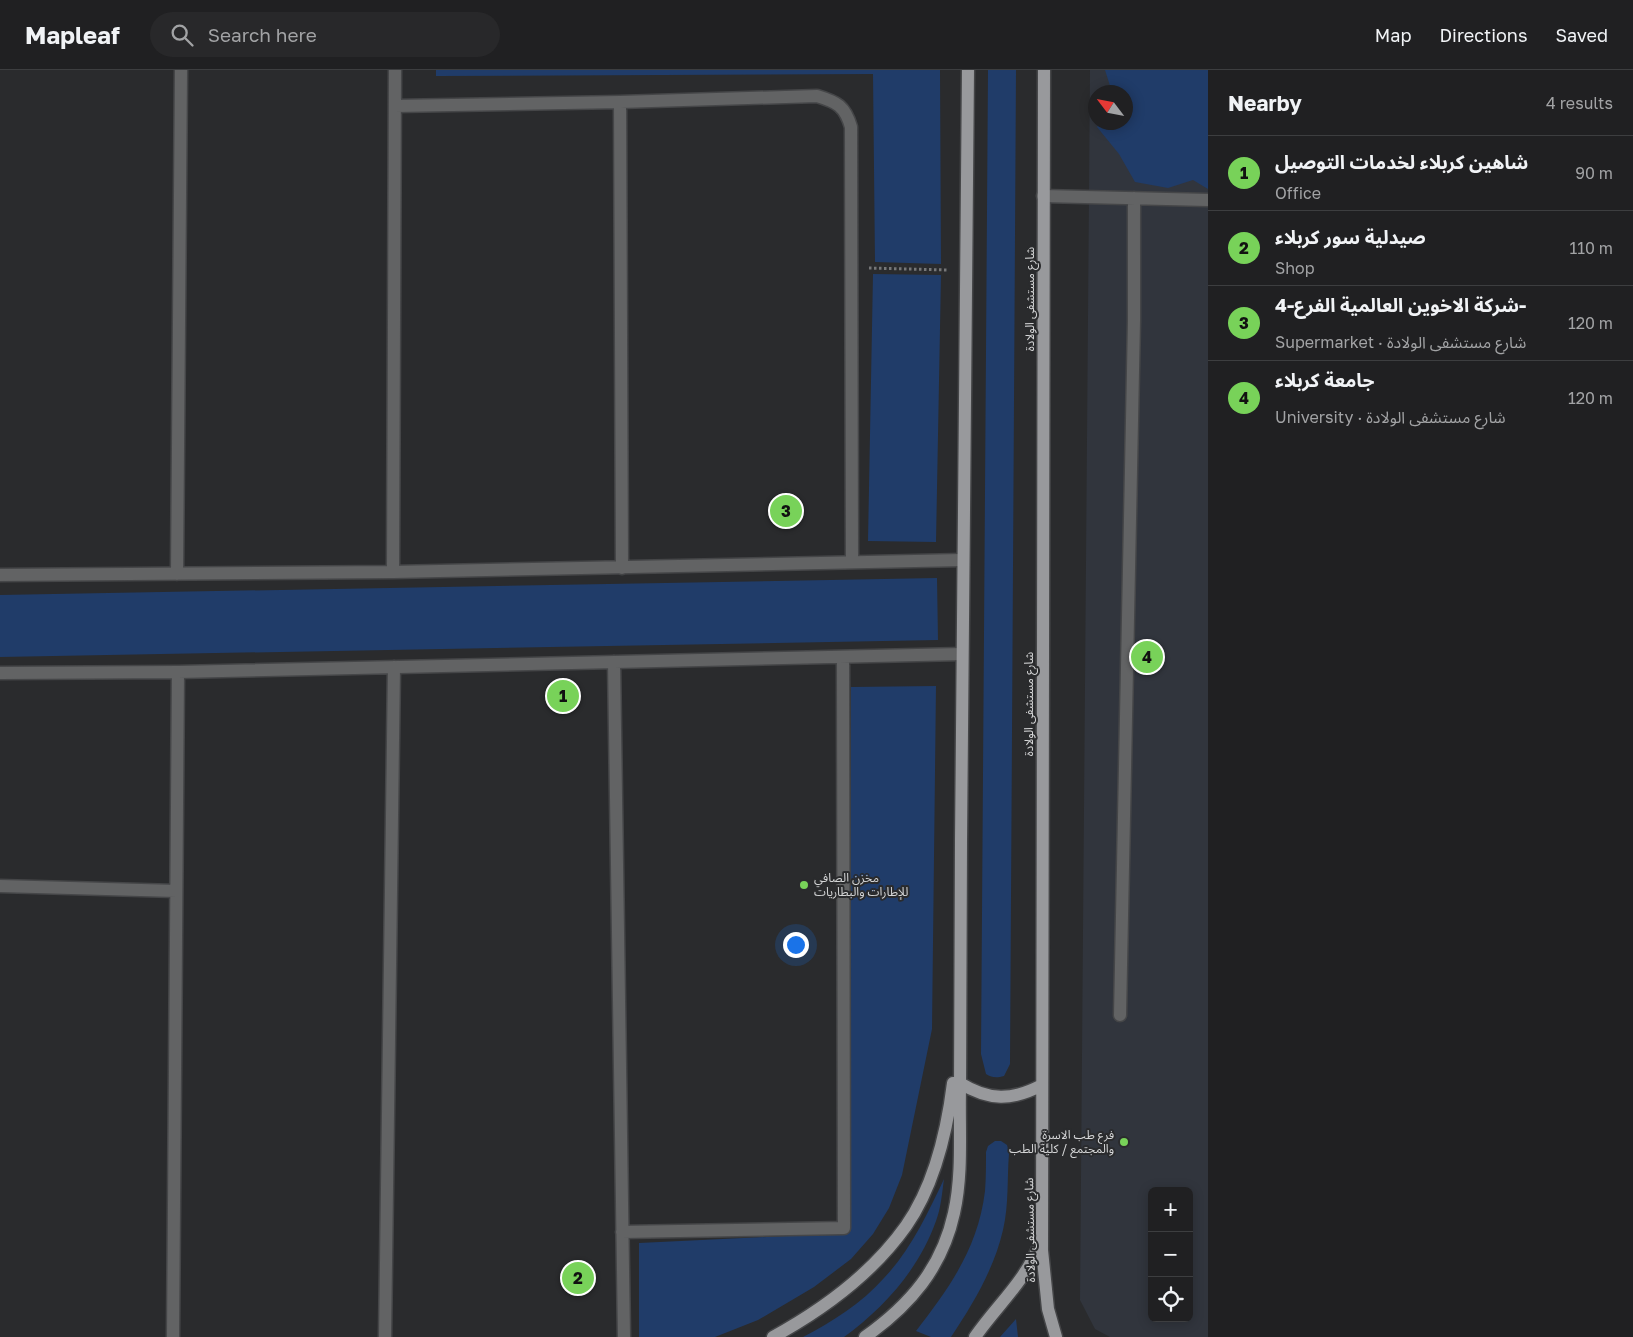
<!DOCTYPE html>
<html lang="en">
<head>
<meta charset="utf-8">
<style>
	:root { --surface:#202022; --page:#28282a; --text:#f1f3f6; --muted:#a2a3a5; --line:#3d3e40; --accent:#78d259 }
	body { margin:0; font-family:"Golos Text","Noto Sans Arabic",sans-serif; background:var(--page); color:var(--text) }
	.controls { position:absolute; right:15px; bottom:15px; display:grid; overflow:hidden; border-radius:8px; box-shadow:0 2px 12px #0003 }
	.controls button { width:45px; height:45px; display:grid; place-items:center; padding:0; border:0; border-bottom:1px solid var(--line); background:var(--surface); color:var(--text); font:25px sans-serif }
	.compass { position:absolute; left:1088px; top:15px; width:45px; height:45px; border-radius:50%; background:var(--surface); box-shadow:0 2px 12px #0003; rotate:302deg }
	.you { position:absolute; left:795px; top:874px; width:18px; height:18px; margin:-12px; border:4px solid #fff; border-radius:50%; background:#1a73e8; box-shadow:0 0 0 8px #1a73e833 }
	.badge { display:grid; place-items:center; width:32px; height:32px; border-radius:50%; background:var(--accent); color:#111; font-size:16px; font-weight:700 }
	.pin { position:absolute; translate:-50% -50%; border:2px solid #fff; box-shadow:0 1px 5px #0006 }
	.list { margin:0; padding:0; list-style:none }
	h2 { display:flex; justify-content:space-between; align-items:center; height:65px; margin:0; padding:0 20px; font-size:21px }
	h2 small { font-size:16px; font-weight:400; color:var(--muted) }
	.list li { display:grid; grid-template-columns:32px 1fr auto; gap:15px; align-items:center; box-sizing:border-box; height:75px; padding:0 20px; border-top:1px solid var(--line) }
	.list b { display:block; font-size:19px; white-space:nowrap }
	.list p { margin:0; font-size:16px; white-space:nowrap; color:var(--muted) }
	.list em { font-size:16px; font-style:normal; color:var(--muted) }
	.icon { flex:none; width:28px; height:28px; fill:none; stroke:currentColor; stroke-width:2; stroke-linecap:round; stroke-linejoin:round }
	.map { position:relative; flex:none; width:1208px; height:1267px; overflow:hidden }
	header { display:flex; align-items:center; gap:30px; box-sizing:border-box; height:70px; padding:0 25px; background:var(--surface); border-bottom:1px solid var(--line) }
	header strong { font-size:24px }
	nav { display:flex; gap:28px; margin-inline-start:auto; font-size:18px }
	.search { width:350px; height:45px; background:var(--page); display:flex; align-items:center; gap:12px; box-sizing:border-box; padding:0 18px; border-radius:28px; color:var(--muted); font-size:19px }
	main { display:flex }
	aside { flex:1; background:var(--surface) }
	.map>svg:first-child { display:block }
</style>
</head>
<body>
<header>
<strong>Mapleaf</strong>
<div class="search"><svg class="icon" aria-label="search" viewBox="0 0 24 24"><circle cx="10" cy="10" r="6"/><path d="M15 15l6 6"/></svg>Search here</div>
<nav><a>Map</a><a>Directions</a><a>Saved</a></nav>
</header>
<main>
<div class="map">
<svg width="1208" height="1267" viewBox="0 0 1208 1267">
	<rect width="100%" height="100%" fill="#2a2b2d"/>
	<path fill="#31353d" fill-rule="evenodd" d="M1090,0H1208V1267H1110L1095,1259L1080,1230ZM1096,22H1126V52H1096ZM1152,1121H1189V1248H1152Z"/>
	<path fill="#203c69" d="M436,0H940L941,194L875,192L873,4L436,6Z
		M988,0H1016L1010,994L1004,1006C997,1008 992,1008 986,1004L981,984Z
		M1105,0H1208V119L1193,110L1168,118L1135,112L1119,84L1097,57L1100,53L1126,52V22H1112Z
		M873,204L941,205L936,472L868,471Z
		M937,508L938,570L0,587V525Z
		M936,616L932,959L902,1105L889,1138L873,1164L851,1189L814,1217L758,1250L715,1267H639V1173L850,1163L851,617Z
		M995,1071H1001L1007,1075L1009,1083C1007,1108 1009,1135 1003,1160C994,1199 973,1234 951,1267H931L916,1261C950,1217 978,1178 985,1121C986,1108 986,1095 986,1082L988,1076Z
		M944,1109C942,1123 941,1138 936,1151C919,1199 884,1238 844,1267H803C832,1252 862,1233 884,1208C910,1181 928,1143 944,1109Z
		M1016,1249L1018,1267H1000Z"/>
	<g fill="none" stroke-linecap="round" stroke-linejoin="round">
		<g stroke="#454648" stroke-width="15">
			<path id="lane" d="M1043,126L1208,130
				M1120,945L1134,251V128"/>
		</g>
		<g stroke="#454648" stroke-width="15">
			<path id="street" d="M620,32L622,498
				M395,36L620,32L817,26C837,32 845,36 851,57L852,492
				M393,502L395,0
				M177,504L181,0
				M0,505L393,502L962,490
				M614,592L624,1267
				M0,603L178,602L962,584
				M0,816L176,821
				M622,1162L844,1158L843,587
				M173,1267L178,602
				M385,1267L394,597"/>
		</g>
		<g stroke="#454648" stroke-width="15">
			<path id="primary" d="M1044,0L1042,1180L1048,1239L1056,1267
				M960,1013C989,1031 1012,1031 1042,1015
				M773,1267C824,1239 872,1204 906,1156C934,1116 947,1061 953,1013
				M865,1267C910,1235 942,1198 954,1143C963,1103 959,1060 960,1019C961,936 961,853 961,771C962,514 965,257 968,0
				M975,1267C997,1235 1026,1211 1040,1173"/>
		</g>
		<path stroke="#767778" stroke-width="3" stroke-dasharray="2.5 2.5" stroke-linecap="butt" d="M869,198L948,200"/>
		<use href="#lane" stroke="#626364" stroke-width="12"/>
		<use href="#street" stroke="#626364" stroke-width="12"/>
		<use href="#primary" stroke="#98999c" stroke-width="12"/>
	</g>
	<g fill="#78d259" stroke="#2a2b2d" stroke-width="2">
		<circle cx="804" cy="815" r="5"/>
		<circle cx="1124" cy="1072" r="5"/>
	</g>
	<g text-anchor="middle" stroke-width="4" stroke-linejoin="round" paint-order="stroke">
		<g font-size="12" fill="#d5d6d7" stroke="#2a2b2d">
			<text transform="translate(1030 229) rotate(-90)" y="4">شارع مستشفى الولادة</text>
			<text transform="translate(1029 634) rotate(-90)" y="4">شارع مستشفى الولادة</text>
			<text transform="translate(1030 1160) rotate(-91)" y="4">شارع مستشفى الولادة</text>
		</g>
		<g font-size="12" fill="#d5d6d7" stroke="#2a2b2d" text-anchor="start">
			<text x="814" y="812">مخزن الصافي<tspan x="814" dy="14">للإطارات والبطاريات</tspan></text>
			<text x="1114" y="1069" text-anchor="end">فرع طب الاسرة<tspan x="1114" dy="14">والمجتمع / كلية الطب</tspan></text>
		</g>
	</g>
</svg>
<div class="controls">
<button>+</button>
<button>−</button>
<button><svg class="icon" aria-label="locate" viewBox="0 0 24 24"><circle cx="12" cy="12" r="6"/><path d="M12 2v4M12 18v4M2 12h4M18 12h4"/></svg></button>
</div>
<svg class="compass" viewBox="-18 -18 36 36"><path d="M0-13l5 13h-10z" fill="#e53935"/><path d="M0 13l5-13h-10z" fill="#a2a3a5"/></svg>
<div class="you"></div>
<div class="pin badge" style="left:563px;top:626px">1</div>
<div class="pin badge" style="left:578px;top:1208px">2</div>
<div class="pin badge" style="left:786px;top:441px">3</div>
<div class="pin badge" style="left:1147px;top:587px">4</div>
</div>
<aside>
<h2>Nearby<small>4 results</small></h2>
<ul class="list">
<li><span class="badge">1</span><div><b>شاهين كربلاء لخدمات التوصيل</b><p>Office</p></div><em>90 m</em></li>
<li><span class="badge">2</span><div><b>صيدلية سور كربلاء</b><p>Shop</p></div><em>110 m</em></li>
<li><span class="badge">3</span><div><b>شركة الاخوين العالمية الفرع-4-</b><p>Supermarket · شارع مستشفى الولادة</p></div><em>120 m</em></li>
<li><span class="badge">4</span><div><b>جامعة كربلاء</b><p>University · شارع مستشفى الولادة</p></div><em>120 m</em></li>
</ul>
</aside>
</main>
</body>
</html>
